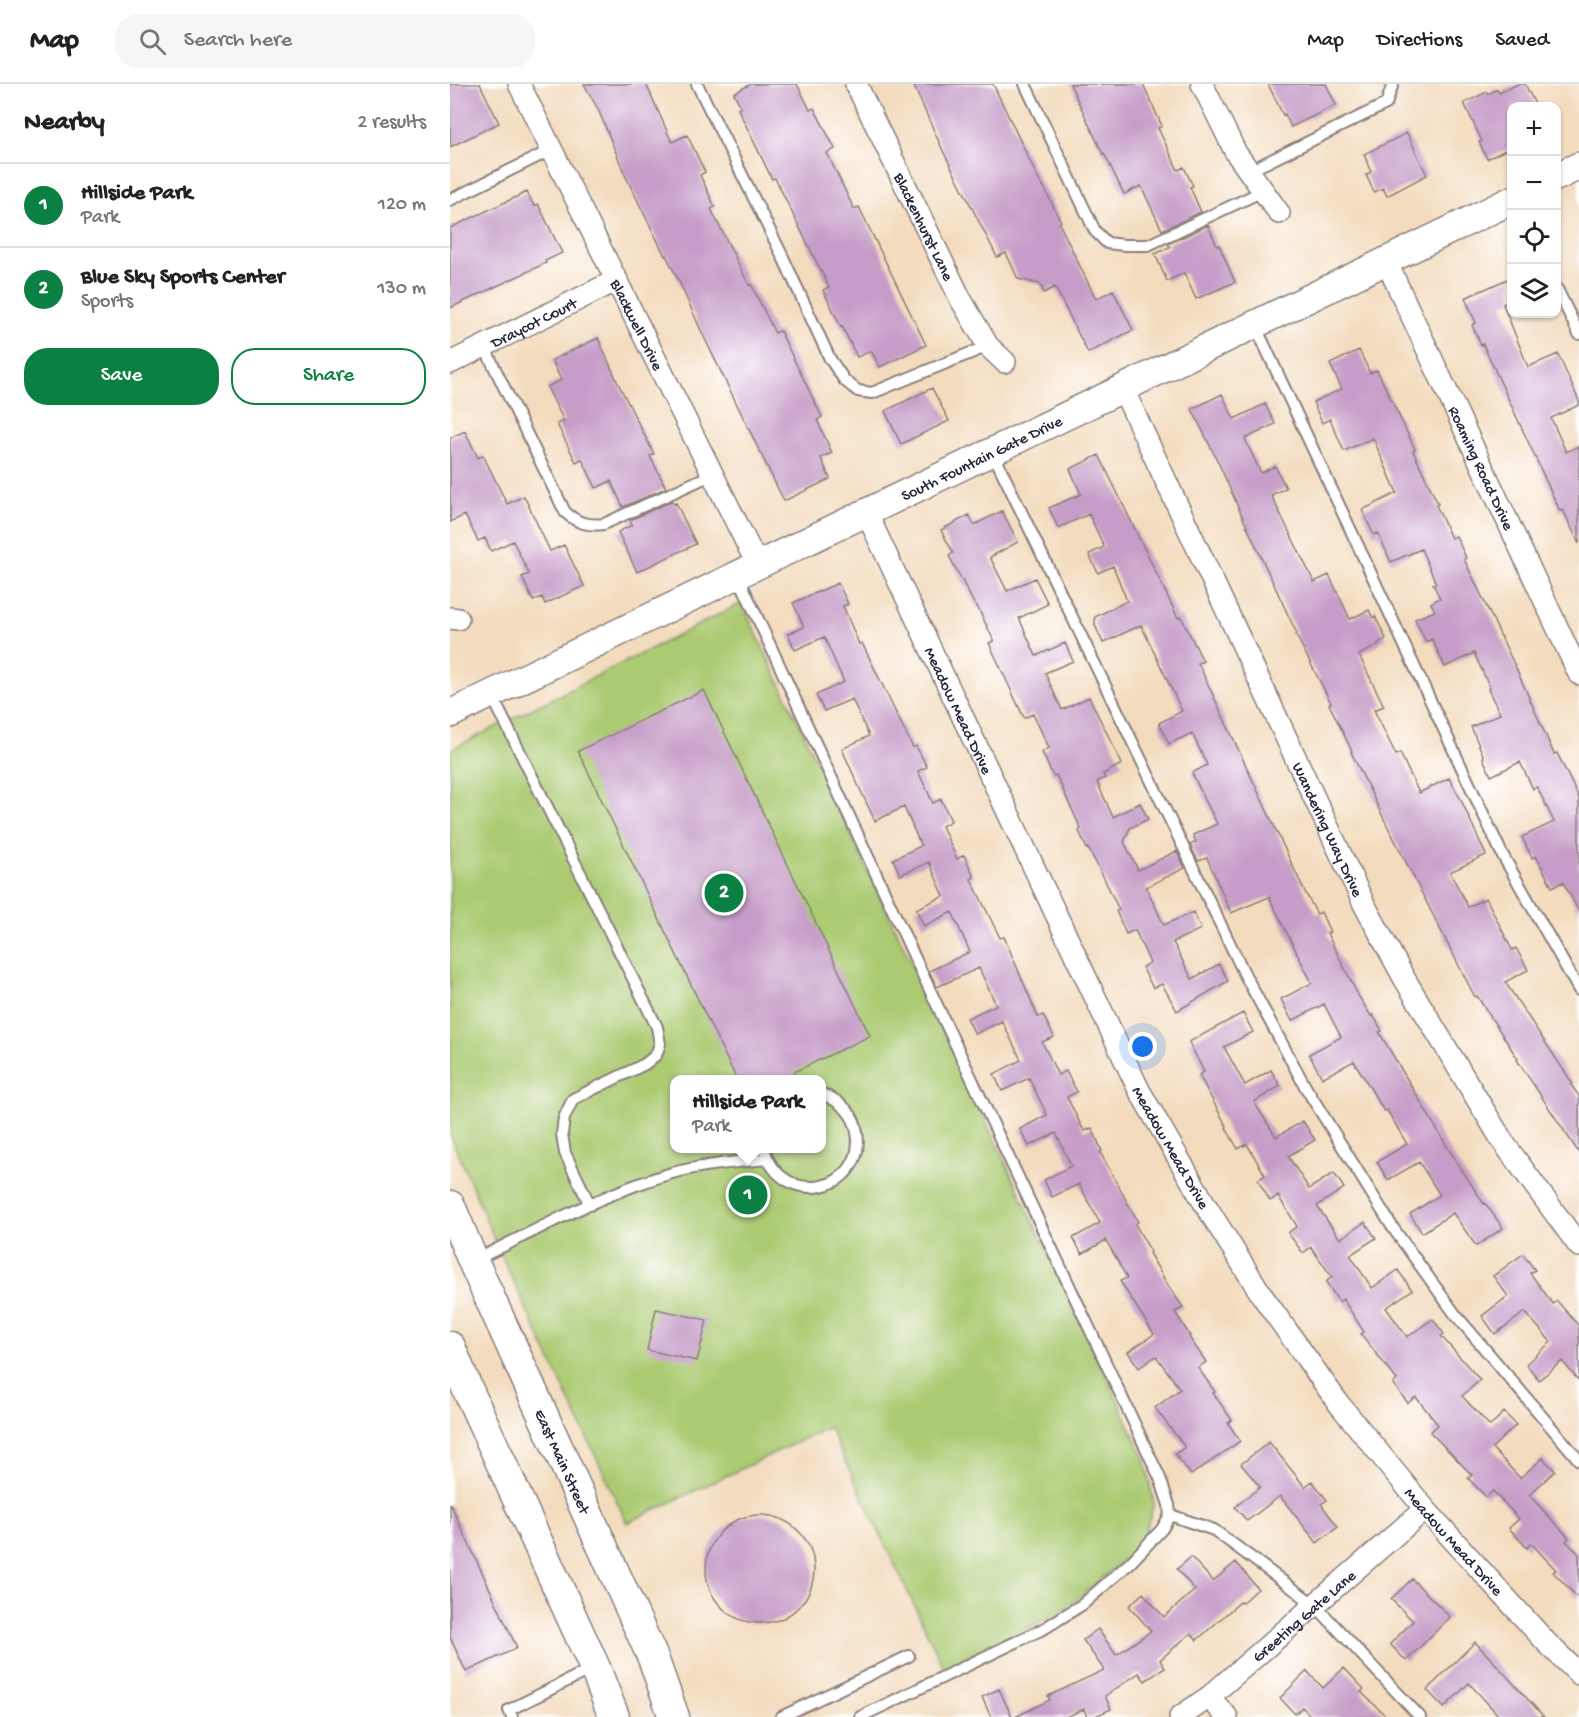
<!DOCTYPE html>
<html lang="en">
<head>
<meta charset="utf-8">
<style>
	:root { --surface:#fff; --page:#f6f6f6; --text:#222; --muted:#767676; --line:#e0e0e0; --accent:#0b8043 }
	body { margin:0; font-family:"Gochi Hand",sans-serif; background:var(--page); color:var(--text) }
	.controls { position:absolute; right:18px; top:18px; display:grid; overflow:hidden; border-radius:12px; box-shadow:0 2px 4px #0004 }
	.controls button { width:54px; height:54px; display:grid; place-items:center; padding:0; border:0; border-bottom:2px solid var(--line); background:var(--surface); color:var(--text); font:30px sans-serif }
	.you { position:absolute; left:693px; top:963px; width:21px; height:21px; margin:-15px; border:4px solid #fff; border-radius:50%; background:#1a73e8; box-shadow:0 0 0 9px #1a73e833 }
	.badge { display:grid; place-items:center; width:39px; height:39px; border-radius:50%; background:var(--accent); color:#fff; font-size:20px; font-weight:700 }
	.pin { position:absolute; translate:-50% -50%; border:3px solid #fff; box-shadow:0 2px 6px #0006 }
	.popup { position:absolute; left:220px; top:991px; width:156px; height:78px; box-sizing:border-box; display:grid; place-content:center; border-radius:12px; background:var(--surface); filter:drop-shadow(0 2px 4px #0005); font-size:20px; white-space:nowrap; color:var(--muted) }
	.popup b { font-size:22px; color:var(--text) }
	.popup::after { content:''; position:absolute; left:50%; top:100%; margin-left:-12px; border:12px solid transparent; border-top-color:var(--surface) }
	.list { margin:0; padding:0; list-style:none }
	h2 { display:flex; justify-content:space-between; align-items:center; height:78px; margin:0; padding:0 24px; font-size:26px }
	h2 small { font-size:20px; font-weight:400; color:var(--muted) }
	.list li { display:grid; grid-template-columns:39px 1fr auto; gap:18px; align-items:center; box-sizing:border-box; height:84px; padding:0 24px; border-top:2px solid var(--line) }
	.list b { display:block; font-size:22px; white-space:nowrap }
	.list p { margin:0; font-size:20px; white-space:nowrap; color:var(--muted) }
	.list em { font-size:20px; font-style:normal; color:var(--muted) }
	.actions { display:flex; gap:12px; padding:18px 24px }
	.actions a { flex:1; padding:14px 0; border:2px solid var(--accent); border-radius:24px; text-align:center; font-size:21px; color:var(--accent) }
	.actions .main { background:var(--accent); color:#fff }
	.icon { flex:none; width:33px; height:33px; fill:none; stroke:currentColor; stroke-width:2; stroke-linecap:round; stroke-linejoin:round }
	.map { position:relative; flex:none; width:1129px; height:1633px; overflow:hidden }
	header { display:flex; align-items:center; gap:36px; box-sizing:border-box; height:84px; padding:0 30px; background:var(--surface); border-bottom:2px solid var(--line) }
	header strong { font-size:28px }
	nav { display:flex; gap:33px; margin-inline-start:auto; font-size:21px }
	.search { width:420px; height:54px; background:var(--page); display:flex; align-items:center; gap:15px; box-sizing:border-box; padding:0 21px; border-radius:24px; color:var(--muted); font-size:22px }
	main { display:flex }
	aside { flex:1; background:var(--surface) }
	.map>svg:first-child { display:block }
</style>
</head>
<body>
<header>
<strong>Map</strong>
<div class="search"><svg class="icon" aria-label="search" viewBox="0 0 24 24"><circle cx="10" cy="10" r="6"/><path d="M15 15l6 6"/></svg>Search here</div>
<nav><a>Map</a><a>Directions</a><a>Saved</a></nav>
</header>
<main>
<aside>
<h2>Nearby<small>2 results</small></h2>
<ul class="list">
<li><span class="badge">1</span><div><b>Hillside Park</b><p>Park</p></div><em>120 m</em></li>
<li><span class="badge">2</span><div><b>Blue Sky Sports Center</b><p>Sports</p></div><em>130 m</em></li>
</ul>
<div class="actions"><a class="main">Save</a><a>Share</a></div>
</aside>
<div class="map">
<svg width="1129" height="1633" viewBox="0 0 1129 1633">
	<rect width="100%" height="100%" fill="#fff"/>
	<filter id="ink" filterUnits="userSpaceOnUse"><feTurbulence type="fractalNoise" baseFrequency=".0167" numOctaves="2"/><feDisplacementMap in="SourceGraphic" scale="12" xChannelSelector="R" yChannelSelector="G"/><feConvolveMatrix kernelMatrix="1 2 1 2 8 2 1 2 1" color-interpolation-filters="sRGB"/></filter>
	<filter id="wash" filterUnits="userSpaceOnUse"><feTurbulence type="fractalNoise" baseFrequency=".008" numOctaves="4" result="noise"/><feDisplacementMap in="SourceGraphic" scale="24" xChannelSelector="R" yChannelSelector="G"/><feGaussianBlur stdDeviation="1.35" result="paint"/><feColorMatrix in="noise" values="0 0 0 0 0 0 0 0 0 0 0 0 0 0 0 0 0 1.4 0 .05"/><feComposite in="paint" operator="in"/></filter>
	<g filter="url(#wash)">
		<rect width="100%" height="100%" fill="#f3dbbd"/>
		<path fill="#abca71" stroke="#667656" stroke-width="1.5" fill-rule="evenodd" d="M292,519L695,1375L704,1420L691,1462L611,1528L494,1584L379,1343L177,1439L52,1173L0,1050V666ZM224,996H372V1064H224Z"/>
		<g id="blocks">
			<path fill="#c69dc8" d="M0,0H30L49,39L0,63Z
				M134,0H196L222,58L237,51L255,88L250,91L265,123L261,125L299,201L301,200L325,249L330,247L372,333L367,336L382,369L371,374L380,395L334,417L254,253L232,204L216,171L215,172L176,93L148,25Z
				M301,0H347L360,26L364,24L385,65L377,69L404,125L409,123L476,261L430,283L421,267L407,273L392,242L391,243L373,206L379,203L325,94L322,95L288,25L291,23L284,9Z
				M463,0H543L592,102L593,101L611,138L609,139L646,215L663,206L683,246L638,269L605,203L594,209L590,200L568,195L556,169L547,173L546,171L493,67Z
				M620,0H693L712,42L708,44L728,86L734,83L743,102L740,103L751,128L712,146L691,102L674,110L654,69L653,70Z
				M818,0H876L886,21L841,43L835,30L833,31Z
				M1068,0H1075L1086,22H1062V63L1037,75L1029,58L1032,57L1014,19L1037,8L1038,10L1047,5L1049,9Z
				M957,49L977,91L937,112L933,104L924,108L916,91L921,88L914,70Z
				M77,108L84,122L88,120L112,169L95,177L96,179L0,224V144Z
				M758,141L767,162L769,161L785,198L746,215L734,189L717,197L705,170L720,163L718,160Z
				M1062,193V216L1053,220L1078,283L1108,270L1129,317V321L1101,334L1116,368L1129,362V460L1113,426L1110,427L1033,260L1031,261L1022,241L1026,239L1015,214Z
				M148,254L167,297L204,370L200,372L216,404L173,423L161,397L146,404L132,375L126,378L107,340L114,337L97,303L111,296L102,276Z
				M909,266L920,289L927,286L965,365L963,367L988,420L986,421L1001,454L1006,452L1016,474L1014,475L1065,582L1104,670L1107,669L1129,714V828L1113,798L1102,803L1086,772L1082,774L1072,753L1104,738L1087,703L1083,705L1070,678L1041,692L1033,674L1034,673L1021,643L1050,630L1038,605L1040,604L1024,569L995,583L982,555L976,558L965,535L985,527L981,519L990,514L983,500L986,499L971,465L941,478L928,449L924,451L912,426L947,409L923,354L894,367L880,335L872,339L863,318L892,305L880,280Z
				M482,304L499,337L451,360L435,327Z
				M772,310L784,335L815,320L825,340L795,355L811,389L825,382L836,404L821,411L864,498L879,491L900,535L919,526L923,534L925,532L936,555L928,559L929,561L909,571L934,622L924,626L946,671L950,669L969,709L999,694L1011,716L1036,771L1000,788L1018,823L1036,814L1062,866L1066,864L1078,886L1055,898L1123,1000L1121,1001L1129,1012V1069L1067,976L1068,975L1027,912L1025,913L936,739L901,668L902,667L879,620L881,619L846,551L847,550L793,434L769,380L742,325Z
				M15,347L28,374L33,371L57,420L74,412L100,467L114,461L134,502L95,520L92,513L83,517L72,493L79,490L63,457L41,467L35,454L28,457L15,431L0,438V354Z
				M649,371L728,534L731,533L753,577L748,579L854,806L867,830L871,828L880,848L877,849L909,913L921,932L923,931L932,947L929,948L1001,1069L1034,1120L1035,1119L1053,1144L1026,1162L1003,1129L972,1149L960,1130L990,1111L969,1078L938,1096L927,1078L957,1060L937,1026L934,1027L904,977L872,994L859,970L891,953L874,920L842,937L831,915L862,899L819,813L781,829L757,774L748,777L740,761L746,758L743,751L767,740L742,689L757,681L742,649L719,660L709,639L732,627L691,541L653,559L645,541V533L677,517L663,482L648,489L639,470L654,463L639,430L608,444L599,424L631,410L620,385Z
				M222,417L224,420L226,419L246,460L187,488L168,448L182,441L180,436Z
				M552,427L568,458L540,473L557,507L585,494L598,520L569,534L586,572L615,559L623,577L595,589L612,626L639,613L672,680L653,690L655,694L647,698L663,733L690,719L698,735L680,744L674,758L688,786L727,767L735,784L696,803L714,841L743,828L751,845L723,858L742,895L769,880L778,897L727,927L712,900L703,904L692,883L700,879L685,846L676,850L666,827L669,826L653,792L638,764L637,765L629,747L631,745L606,691L603,692L592,668L599,664L583,630L574,634L539,559L544,557L527,522L526,523L499,472L503,469L491,446L519,431L524,441Z
				M388,499L398,520L393,522L409,560L412,559L463,664L466,662L477,683L468,687L483,719L491,715L501,737L492,742L507,775L514,771L524,793L521,795L550,854L554,853L588,933L593,931L604,953L592,958L608,991L616,987L627,1008L617,1013L634,1047L642,1044L652,1067L650,1068L688,1138L685,1140L701,1168L699,1169L719,1203L733,1223L725,1228L740,1252L739,1253L756,1278L748,1284L765,1308L763,1309L782,1336L778,1339L790,1357L741,1391L725,1370L735,1363L705,1324L730,1305L706,1272L689,1284L678,1268L704,1250L670,1197L677,1194L656,1156L632,1170L623,1154L650,1139L629,1100L602,1113L594,1096L621,1082L606,1049L579,1062L570,1045L597,1031L579,994L552,1007L544,990L571,976L552,937L525,950L517,934L546,921L529,884L487,903L479,887L520,868L502,828L474,842L466,825L494,812L479,778L450,791L443,775L471,762L454,723L425,737L409,703L392,665L419,652L402,615L374,627L366,611L394,598L374,553L345,566L338,550L354,543L343,519Z
				M254,606L420,952L344,988L348,996H287L128,667Z
				M793,929L803,948L774,963L795,1001L821,986L830,1002L804,1018L826,1053L853,1037L865,1056L838,1072L859,1105L884,1089L894,1104L867,1122L890,1155L915,1138L926,1154L900,1171L922,1204L948,1186L962,1206L936,1224L957,1253L983,1235L994,1250L991,1252L1030,1296L1012,1312L1040,1342L1054,1328L1066,1341L1042,1364L1070,1394L1093,1374L1105,1387L1079,1411L1119,1454L1116,1457L1129,1470V1515L1103,1488L1106,1486L1081,1459L1077,1464L1059,1444L1069,1435L1043,1407L1036,1413L1018,1394L1022,1391L980,1348L988,1341L966,1313L958,1319L943,1300L947,1296L911,1250L914,1248L893,1215L889,1218L876,1198L882,1193L861,1163L853,1169L838,1149L847,1142L828,1112L820,1117L808,1096L815,1091L797,1060L788,1065L776,1044L777,1043L749,991L754,988L739,958Z
				M1073,1170L1085,1186L1080,1189L1103,1220L1107,1217L1129,1242V1297L1112,1277L1089,1296L1076,1280L1101,1258L1075,1228L1045,1250L1032,1232L1058,1212L1043,1192Z
				M206,1225L257,1236L247,1277L197,1266Z
				M819,1358L855,1403L862,1397L877,1416L871,1420L888,1443L867,1459L830,1412L797,1437L785,1423L810,1403L791,1380Z
				M0,1419L67,1564L16,1588L0,1553Z
				M256 1485a54 54 0 1 1 108 0a54 54 0 1 1-108 0Z
				M741,1473L763,1497L786,1478L808,1505L791,1519L790,1518L747,1556L741,1549L710,1576L715,1584L695,1597L689,1589L655,1612L661,1625L643,1633H637L634,1625L616,1633H565L600,1616L598,1612L654,1586L633,1556L648,1545L666,1571L701,1547L679,1522L693,1509L714,1533L745,1506L727,1485Z
				M962,1495L1000,1533L956,1577L940,1560L963,1537L941,1515Z
				M1025,1558L1042,1576L1094,1633H1050L1019,1599L994,1624L977,1606Z
				M894,1584L914,1605L911,1608L937,1633H862L852,1623L845,1630L830,1614L857,1587L873,1604Z
				M549,1605L562,1633H541L532,1613Z"/>
		</g>
	</g>
	<g filter="url(#ink)">
		<use href="#blocks" fill-opacity="0" stroke="#8a7e7c" stroke-width="1.5"/>
		<g fill="none" stroke-linecap="round" stroke-linejoin="round">
			<g stroke="#8a7e7c" stroke-width="14">
				<path id="service" d="M247,0L331,169L380,275L395,297L408,307L422,309L538,262
					M575,0L645,147L657,159L674,161H698L813,107
					M799,87L936,20L943,0
					M0,116L101,66
					M1106,203L1129,250
					M805,241L1052,770L1129,906
					M34,262L115,428C127,439 138,442 154,440L263,390
					M542,367L795,891L856,1004L943,1144L1005,1230L1129,1376
					M288,492L470,885L710,1394L719,1421L720,1431L712,1445L681,1478L633,1520L595,1544L410,1633
					M41,610L207,943L210,960L206,971L195,980L123,1015L114,1034L112,1050L115,1069L140,1121
					M314,1064C331,1127 417,1108 407,1048C404,1028 390,1017 372,1010
					M25,1176C89,1145 153,1109 222,1089C253,1081 285,1078 317,1075
					M720,1431L764,1446L865,1521L970,1633
					M62,1633L59,1626L143,1584
					M331,1633L459,1572"/>
			</g>
			<g stroke="#8a7e7c" stroke-width="24">
				<g id="minor">
					<path id="s1" d="M69,0L308,482"/>
					<path id="s2" d="M406,0L510,214L538,262L555,278"/>
					<path d="M752,0L786,69L829,129"/>
					<path id="s3" d="M936,177L1129,590"/>
					<path id="s4" d="M0,279L167,196"/>
					<path id="s5" d="M672,303L914,820L954,894L1053,1058L1129,1162"/>
					<path id="s6" d="M416,428L689,1006L756,1122L813,1213L889,1320L975,1425L1097,1559L1129,1590"/>
					<path d="M0,534L8,535"/>
					<path d="M759,1613L777,1633"/>
					<path id="s7" d="M730,1633L759,1613L975,1425"/>
				</g>
			</g>
			<g stroke="#8a7e7c" stroke-width="30">
				<g id="tertiary">
					<path d="M1106,93L1129,82"/>
					<path id="s8" d="M0,630L1062,116"/>
				</g>
			</g>
			<g stroke="#8a7e7c" stroke-width="33">
				<g id="secondary">
					<path id="s9" d="M0,1122L23,1177L203,1574L224,1633"/>
					<path d="M0,1263L17,1304L145,1584L164,1633"/>
				</g>
			</g>
			<use href="#service" stroke="#fff" stroke-width="10"/>
			<use href="#minor" stroke="#fff" stroke-width="21"/>
			<use href="#tertiary" stroke="#fff" stroke-width="27"/>
			<use href="#secondary" stroke="#fff" stroke-width="30"/>
		</g>
	</g>
	<g text-anchor="middle" stroke-width="4.5" stroke-linejoin="round" paint-order="stroke">
		<g font-size="16" fill="#22223b" stroke="#fff">
			<text dy="6" stroke="none"><textPath href="#s2" startOffset="158">Blackenhurst Lane</textPath></text>
			<text dy="6" stroke="none"><textPath href="#s4" startOffset="93">Draycot Court</textPath></text>
			<text dy="6" stroke="none"><textPath href="#s1" startOffset="268">Blackwell Drive</textPath></text>
			<text dy="6" stroke="none"><textPath href="#s8" startOffset="590">South Fountain Gate Drive</textPath></text>
			<text dy="6" stroke="none"><textPath href="#s3" startOffset="228">Roaming Road Drive</textPath></text>
			<text dy="6" stroke="none"><textPath href="#s6" startOffset="219">Meadow Mead Drive</textPath></text>
			<text dy="6" stroke="none"><textPath href="#s5" startOffset="488">Wandering Way Drive</textPath></text>
			<text dy="6" stroke="none"><textPath href="#s6" startOffset="705">Meadow Mead Drive</textPath></text>
			<text dy="6" stroke="none"><textPath href="#s9" startOffset="279">East Main Street</textPath></text>
			<text dy="6" stroke="none"><textPath href="#s6" startOffset="1191">Meadow Mead Drive</textPath></text>
			<text dy="6" stroke="none"><textPath href="#s7" startOffset="160">Greeting Gate Lane</textPath></text>
		</g>
	</g>
</svg>
<div class="controls">
<button>+</button>
<button>−</button>
<button><svg class="icon" aria-label="locate" viewBox="0 0 24 24"><circle cx="12" cy="12" r="6"/><path d="M12 2v4M12 18v4M2 12h4M18 12h4"/></svg></button>
<button><svg class="icon" aria-label="layers" viewBox="0 0 24 24"><path d="M12 4l9 5-9 5-9-5zM3 14l9 5 9-5"/></svg></button>
</div>
<div class="you"></div>
<div class="pin badge" style="left:298px;top:1111px">1</div>
<div class="popup"><b>Hillside Park</b>Park</div>
<div class="pin badge" style="left:274px;top:809px">2</div>
</div>
</main>
</body>
</html>
